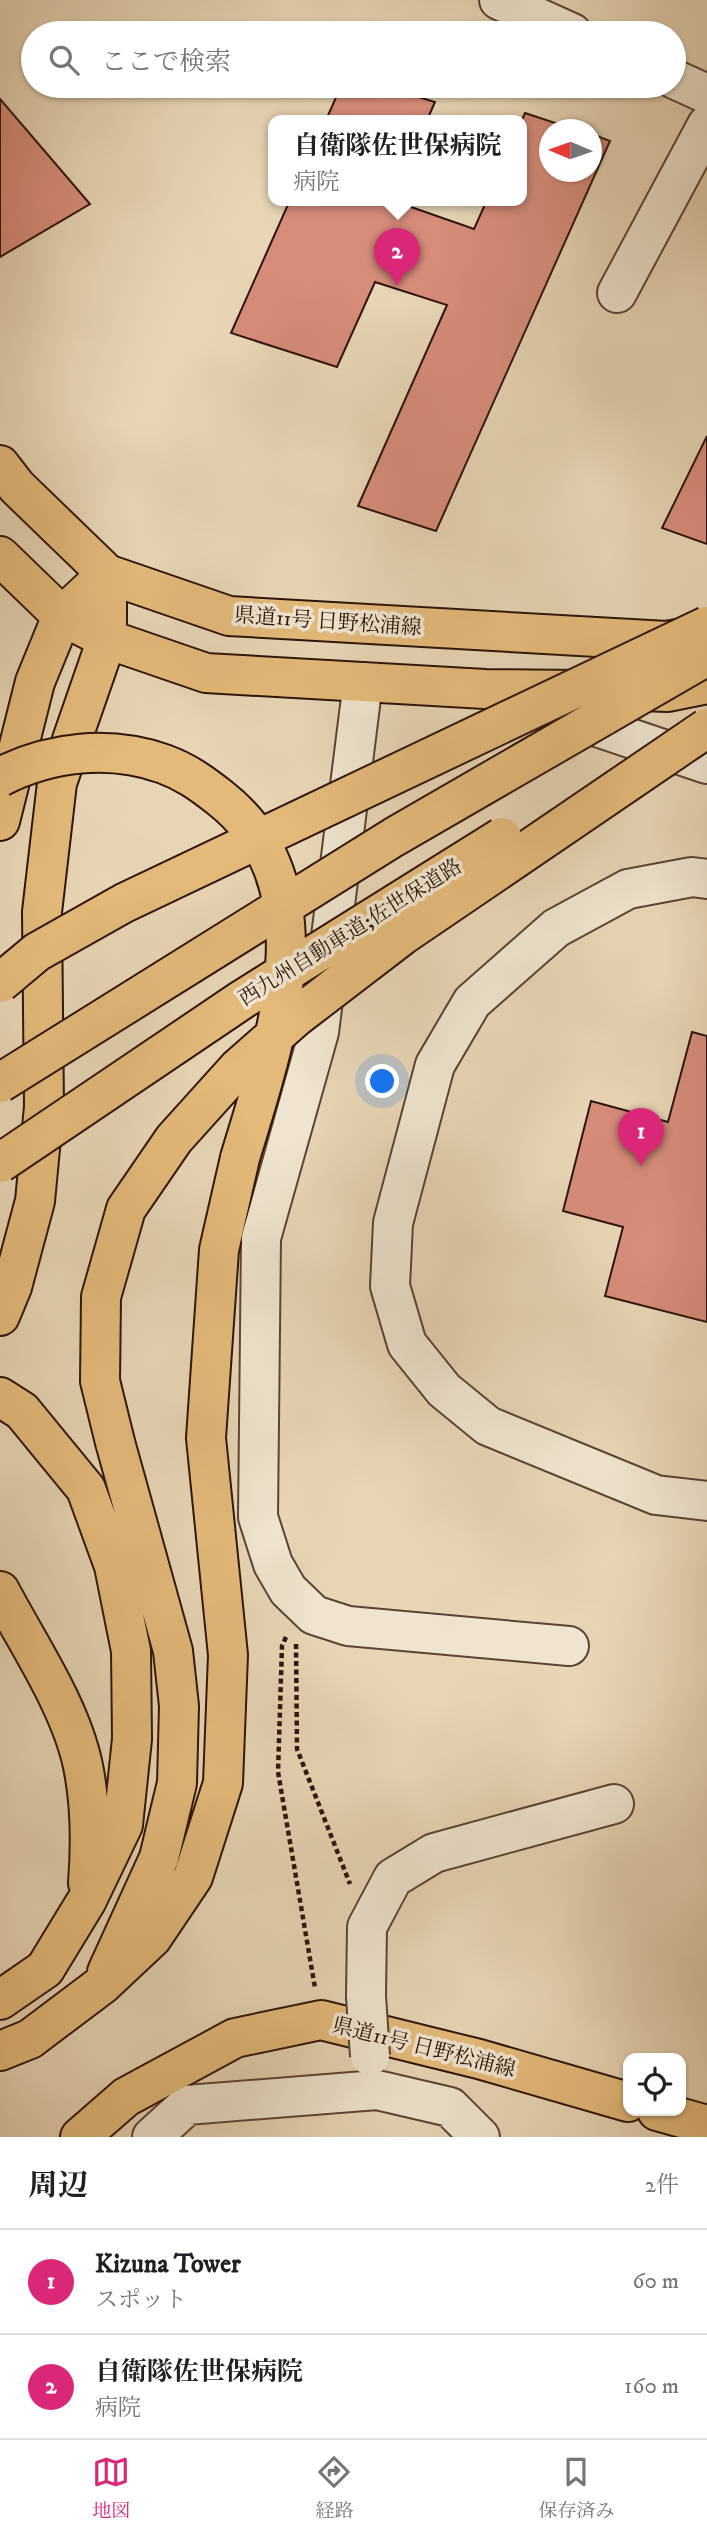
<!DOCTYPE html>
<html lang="ja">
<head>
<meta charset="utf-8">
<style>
	:root { --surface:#fff; --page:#f2f2f2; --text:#202124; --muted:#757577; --line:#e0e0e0; --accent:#db2777 }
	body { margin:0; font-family:"IM FELL DW Pica","Noto Serif JP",serif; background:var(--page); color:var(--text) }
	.controls { position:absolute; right:21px; bottom:21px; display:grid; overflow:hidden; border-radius:14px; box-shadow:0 2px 5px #0004 }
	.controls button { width:63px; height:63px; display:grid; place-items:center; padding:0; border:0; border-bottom:2px solid var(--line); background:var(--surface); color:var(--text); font:35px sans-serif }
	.compass { position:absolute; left:539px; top:119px; width:63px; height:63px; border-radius:50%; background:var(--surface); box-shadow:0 2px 5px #0004; rotate:272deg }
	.you { position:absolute; left:383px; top:1082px; width:24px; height:24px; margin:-18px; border:5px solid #fff; border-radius:50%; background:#1a73e8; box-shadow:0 0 0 10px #1a73e833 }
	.badge { display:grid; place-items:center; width:46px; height:46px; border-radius:50%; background:var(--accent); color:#fff; font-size:23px; font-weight:700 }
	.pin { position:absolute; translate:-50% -58px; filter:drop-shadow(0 2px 4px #0008) }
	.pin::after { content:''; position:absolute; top:37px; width:24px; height:21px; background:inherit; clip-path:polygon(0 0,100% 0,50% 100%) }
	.popup { position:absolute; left:268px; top:115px; width:259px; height:91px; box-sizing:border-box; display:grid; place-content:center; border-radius:14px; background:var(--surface); filter:drop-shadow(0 2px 5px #0005); font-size:23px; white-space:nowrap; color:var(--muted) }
	.popup b { font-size:26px; color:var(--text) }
	.popup::after { content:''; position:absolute; left:50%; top:100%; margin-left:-14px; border:14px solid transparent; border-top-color:var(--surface) }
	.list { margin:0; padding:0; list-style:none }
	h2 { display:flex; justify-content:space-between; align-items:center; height:91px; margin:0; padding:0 28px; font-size:30px }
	h2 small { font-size:23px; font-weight:400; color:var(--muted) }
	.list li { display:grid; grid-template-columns:46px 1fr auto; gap:21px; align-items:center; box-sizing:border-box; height:105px; padding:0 28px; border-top:2px solid var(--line) }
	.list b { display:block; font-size:26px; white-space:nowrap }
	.list p { margin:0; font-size:23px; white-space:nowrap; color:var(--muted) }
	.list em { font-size:23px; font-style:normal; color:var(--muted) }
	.icon { flex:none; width:38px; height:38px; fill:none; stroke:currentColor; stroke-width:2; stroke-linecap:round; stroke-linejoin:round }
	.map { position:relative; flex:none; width:707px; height:2137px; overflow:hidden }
	.search { position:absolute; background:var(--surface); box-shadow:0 2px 5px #0004; left:21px; right:21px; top:21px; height:77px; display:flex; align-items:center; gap:18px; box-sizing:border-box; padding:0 24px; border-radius:38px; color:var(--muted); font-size:26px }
	.sheet { height:301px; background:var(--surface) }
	nav { display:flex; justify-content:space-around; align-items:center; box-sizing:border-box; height:98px; border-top:2px solid var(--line); background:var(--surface); font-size:19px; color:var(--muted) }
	nav a { display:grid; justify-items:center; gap:4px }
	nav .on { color:var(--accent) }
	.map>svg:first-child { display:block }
</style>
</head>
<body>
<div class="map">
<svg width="707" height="2137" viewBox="0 0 707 2137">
	<rect width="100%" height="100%" fill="#e7d5b5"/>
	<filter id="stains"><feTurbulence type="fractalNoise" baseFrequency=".00286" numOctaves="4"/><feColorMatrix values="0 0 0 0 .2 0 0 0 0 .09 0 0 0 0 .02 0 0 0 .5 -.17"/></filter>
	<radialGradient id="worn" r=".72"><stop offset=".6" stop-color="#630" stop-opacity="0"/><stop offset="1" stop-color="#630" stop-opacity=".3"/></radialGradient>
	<path fill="#d78c7a" stroke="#2c1408" stroke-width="2" d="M341,86H383L435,102L427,120H326Z
		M0,99L90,204L0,257Z
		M525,113L576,130H550V172H592V134L610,141L436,531L358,506L447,305L375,282L337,367L231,333L290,200H391L474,229L487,200H521V122Z
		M707,436V544L662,528Z
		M692,1032L707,1036V1322L605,1296L623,1227L563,1211L591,1101L668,1122Z"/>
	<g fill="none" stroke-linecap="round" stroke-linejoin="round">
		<g stroke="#5b4433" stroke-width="42">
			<path id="minor" d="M499,0L572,33
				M674,79L707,94
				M617,293L707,125
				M363,682L319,1032L261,1238L258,1517L273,1564L288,1590L314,1615L348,1626L569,1646
				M514,699L707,764
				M707,879L692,877L628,889L556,928L472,1002L435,1065L393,1223L390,1286L407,1344L444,1390L488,1426L656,1495L707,1501
				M366,1996L367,1927L393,1878L434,1853L614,1804
				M152,2137L187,2105L377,2090L450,2107L480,2137"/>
		</g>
		<g stroke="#2c1408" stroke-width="42">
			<path id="major" d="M0,465L17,487L107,574L229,616L667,641L688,637
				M0,556L62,616L107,639L206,673L485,689L580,690
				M640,691L668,692L707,684
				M657,2111L707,2125
				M80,2137L126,2097L235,2038L321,2020L479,2059L628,2102"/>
		</g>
		<g stroke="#2c1408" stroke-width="42">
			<path id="highway" d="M0,821L35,682L62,616L107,574
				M0,1316L12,1287L35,1201L44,1107L42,912L57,783L107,639V574
				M0,1397L22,1411L86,1489L114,1566L131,1651L132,1739L123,1825L87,1900L45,1969L0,2000
				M0,1591C28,1644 71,1707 83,1766C91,1805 91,1844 88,1883
				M107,1972L159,1858L177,1783L179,1706L173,1651L115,1442
				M0,2051L30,2039L103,1984L152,1938L193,1877L223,1783L228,1655L206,1438L219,1250L240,1158"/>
		</g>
		<path stroke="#2c1408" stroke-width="4.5" stroke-dasharray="5 3.5" stroke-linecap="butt" d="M286,1637L282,1646L278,1772L315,1988
			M296,1644L297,1749L350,1884"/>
		<use href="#minor" stroke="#efe4cf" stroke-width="38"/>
		<use href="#major" stroke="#e4ba7a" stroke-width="38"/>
		<use href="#highway" stroke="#e4ba7a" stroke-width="38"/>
		<g stroke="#5b4433" stroke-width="42" stroke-linecap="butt">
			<path id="minor-bridge" d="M366,1996L370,2056"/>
		</g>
		<g stroke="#2c1408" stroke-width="42" stroke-linecap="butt">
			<path id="highway-bridge" d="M0,777C51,751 110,745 164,764C186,772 201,783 219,797C333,885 274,1044 240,1158
				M0,983L37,952L124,903L707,626
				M0,1083L394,837L707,656
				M0,1163L243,999L502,837
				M115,1442L100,1381L101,1297L126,1209L174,1139L238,1068L296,1017L403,935L707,728"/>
		</g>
		<use href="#minor-bridge" stroke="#efe4cf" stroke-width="38"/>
		<use href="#highway-bridge" stroke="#e4ba7a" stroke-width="38"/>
	</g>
	<g text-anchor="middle" stroke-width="7" stroke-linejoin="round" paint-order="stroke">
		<g font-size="21" fill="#2c1408" stroke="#efe4cf">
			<text transform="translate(328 621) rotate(4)" y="7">県道11号 日野松浦線</text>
			<text transform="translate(350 932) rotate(-32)" y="7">西九州自動車道;佐世保道路</text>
			<text transform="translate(424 2047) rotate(14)" y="7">県道11号 日野松浦線</text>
		</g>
	</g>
	<rect width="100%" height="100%" filter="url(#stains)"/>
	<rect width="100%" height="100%" fill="url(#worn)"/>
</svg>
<div class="controls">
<button><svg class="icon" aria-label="locate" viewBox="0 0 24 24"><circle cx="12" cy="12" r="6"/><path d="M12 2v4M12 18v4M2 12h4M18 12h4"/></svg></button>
</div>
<svg class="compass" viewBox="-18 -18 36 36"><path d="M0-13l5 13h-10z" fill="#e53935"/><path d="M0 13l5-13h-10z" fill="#757577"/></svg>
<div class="you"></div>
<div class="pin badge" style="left:641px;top:1166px">1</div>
<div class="pin badge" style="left:397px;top:286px">2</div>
<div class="popup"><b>自衛隊佐世保病院</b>病院</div>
<div class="search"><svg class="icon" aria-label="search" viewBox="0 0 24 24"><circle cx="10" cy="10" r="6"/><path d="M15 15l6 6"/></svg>ここで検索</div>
</div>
<section class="sheet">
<h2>周辺<small>2件</small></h2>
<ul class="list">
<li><span class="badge">1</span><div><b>Kizuna Tower</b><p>スポット</p></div><em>60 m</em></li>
<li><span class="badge">2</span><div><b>自衛隊佐世保病院</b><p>病院</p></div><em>160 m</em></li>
</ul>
</section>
<nav>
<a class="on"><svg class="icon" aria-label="map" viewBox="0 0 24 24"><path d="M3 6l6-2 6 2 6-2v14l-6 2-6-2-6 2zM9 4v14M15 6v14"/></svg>地図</a>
<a><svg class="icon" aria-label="directions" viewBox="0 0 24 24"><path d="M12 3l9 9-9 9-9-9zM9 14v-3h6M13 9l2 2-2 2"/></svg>経路</a>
<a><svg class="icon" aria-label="saved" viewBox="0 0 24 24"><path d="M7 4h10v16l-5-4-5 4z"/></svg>保存済み</a>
</nav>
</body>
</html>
